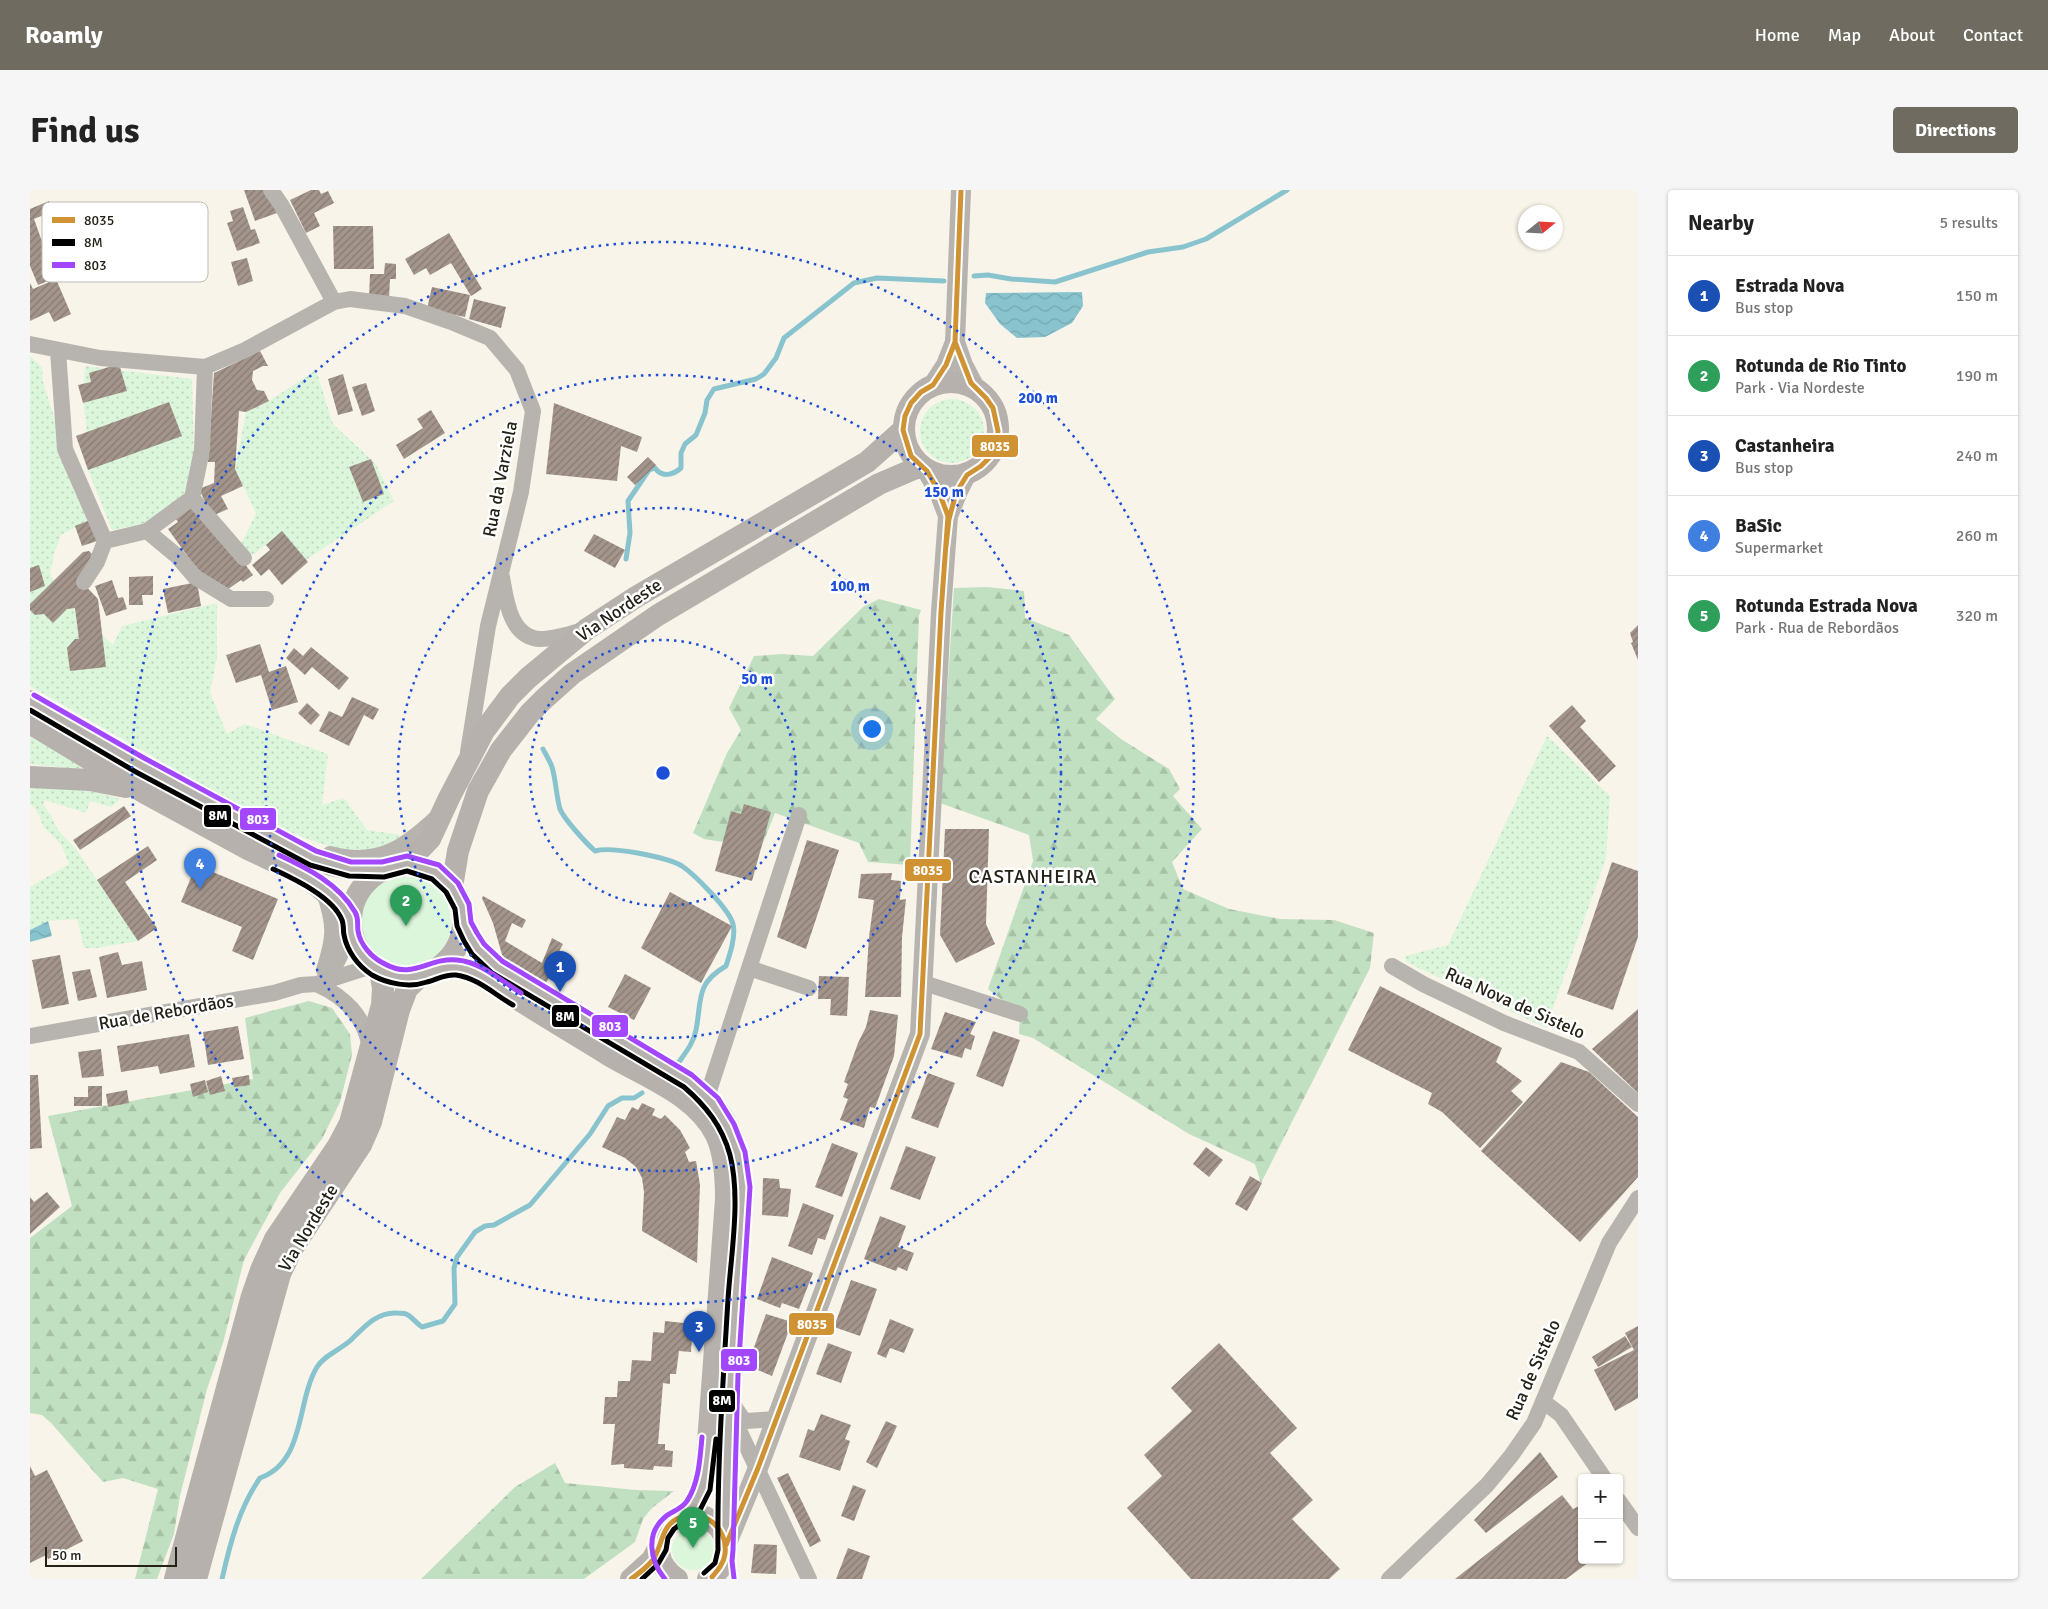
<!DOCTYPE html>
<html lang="en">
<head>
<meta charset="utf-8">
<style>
	:root { --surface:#fff; --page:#f6f6f6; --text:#222; --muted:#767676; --line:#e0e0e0; --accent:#6f6b60 }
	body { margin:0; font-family:Signika,sans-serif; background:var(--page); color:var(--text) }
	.controls { position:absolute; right:15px; bottom:15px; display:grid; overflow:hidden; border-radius:5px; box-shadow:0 1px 4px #0004 }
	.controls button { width:45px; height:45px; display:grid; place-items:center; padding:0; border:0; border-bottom:1px solid var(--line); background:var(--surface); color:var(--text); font:25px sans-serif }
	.compass { position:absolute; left:1488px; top:15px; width:45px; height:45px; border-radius:50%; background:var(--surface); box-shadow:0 1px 4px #0004; rotate:72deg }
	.scale { position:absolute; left:15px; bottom:12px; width:132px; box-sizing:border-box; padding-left:5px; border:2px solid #242117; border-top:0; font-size:14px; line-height:18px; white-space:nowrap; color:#242117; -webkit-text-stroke:4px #fff; paint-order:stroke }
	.you { position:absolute; left:841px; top:538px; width:18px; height:18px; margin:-12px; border:4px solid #fff; border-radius:50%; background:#1a73e8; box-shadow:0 0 0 8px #1a73e833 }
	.badge { display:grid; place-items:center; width:32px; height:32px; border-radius:50%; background:var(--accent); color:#fff; font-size:16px; font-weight:700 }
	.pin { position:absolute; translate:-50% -41px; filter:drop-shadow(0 1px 2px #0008) }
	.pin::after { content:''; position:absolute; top:26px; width:18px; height:15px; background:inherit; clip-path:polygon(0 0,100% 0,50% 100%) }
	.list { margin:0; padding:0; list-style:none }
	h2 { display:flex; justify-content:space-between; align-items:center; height:65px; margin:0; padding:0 20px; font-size:21px }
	h2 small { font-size:16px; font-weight:400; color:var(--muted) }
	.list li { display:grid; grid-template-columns:32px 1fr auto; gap:15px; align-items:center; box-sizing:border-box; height:80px; padding:0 20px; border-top:1px solid var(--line) }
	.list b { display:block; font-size:19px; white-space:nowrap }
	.list p { margin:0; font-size:16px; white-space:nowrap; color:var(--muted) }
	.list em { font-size:16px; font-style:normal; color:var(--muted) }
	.map { position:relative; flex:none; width:1608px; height:1389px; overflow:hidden; border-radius:5px }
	header { display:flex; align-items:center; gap:30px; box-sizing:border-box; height:70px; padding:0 25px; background:var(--accent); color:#fff }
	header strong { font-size:24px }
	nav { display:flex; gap:28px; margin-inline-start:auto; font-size:18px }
	.intro { display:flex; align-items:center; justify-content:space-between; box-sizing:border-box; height:120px; padding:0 30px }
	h1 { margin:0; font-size:35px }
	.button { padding:12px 22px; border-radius:5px; background:var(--accent); color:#fff; font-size:18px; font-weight:700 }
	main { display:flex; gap:30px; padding:0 30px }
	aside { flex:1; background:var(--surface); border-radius:5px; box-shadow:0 1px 4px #0004 }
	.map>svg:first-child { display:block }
</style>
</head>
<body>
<header>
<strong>Roamly</strong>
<nav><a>Home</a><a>Map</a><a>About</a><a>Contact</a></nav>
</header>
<div class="intro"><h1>Find us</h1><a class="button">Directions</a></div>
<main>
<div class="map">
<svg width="1608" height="1389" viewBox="0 0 1608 1389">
	<defs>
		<pattern id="grass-dots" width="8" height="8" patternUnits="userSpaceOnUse" patternTransform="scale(1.25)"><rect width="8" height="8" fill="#dbf6db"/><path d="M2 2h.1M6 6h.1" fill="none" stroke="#bcd3bb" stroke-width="1.8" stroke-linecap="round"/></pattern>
		<pattern id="forest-firs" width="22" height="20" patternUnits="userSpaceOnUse" patternTransform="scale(1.25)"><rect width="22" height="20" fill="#c1e0c2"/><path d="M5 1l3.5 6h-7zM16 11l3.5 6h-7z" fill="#a6c0a6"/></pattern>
		<pattern id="water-waves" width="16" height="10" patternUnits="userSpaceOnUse" patternTransform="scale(1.25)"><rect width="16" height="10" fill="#89c4ce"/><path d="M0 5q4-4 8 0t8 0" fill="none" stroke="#76a8b0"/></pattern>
		<pattern id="building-hatch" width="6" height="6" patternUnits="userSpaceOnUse" patternTransform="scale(1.25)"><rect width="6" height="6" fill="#a3958c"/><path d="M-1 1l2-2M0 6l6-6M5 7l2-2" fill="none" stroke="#857971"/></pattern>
	</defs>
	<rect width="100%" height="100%" fill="#f9f4e9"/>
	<path fill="url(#grass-dots)" d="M0,166L12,177L13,192L48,303L60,330L31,345L24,364L20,384L43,418L83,455L92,436L187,413V468L180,502L197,544L215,534L298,564L292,615L314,608L337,640L371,645C357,659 329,663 310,659C258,647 211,617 165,591C110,559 55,528 0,496Z
		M55,176L162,189L164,268L154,305L113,334L82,340L58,280L56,234L53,213Z
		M286,180L303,234L346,274L364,311L276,370L252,342L223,365L211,355L226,323L205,279L216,222L239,211Z
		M890 241a32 32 0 1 1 64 0a32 32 0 1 1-64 0Z
		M0,540L55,580L0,574Z
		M1517,546L1580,606L1576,668L1516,838L1376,772L1375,766L1418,755Z
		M0,593L73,603L90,609L81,617L60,611L56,623L15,610L13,614L22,627L28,640L46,659L108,751L67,758H54L47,729L18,731L0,740V697L39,674L31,654L14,638L6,619L0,614Z"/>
	<path fill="url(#forest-firs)" d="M957,397L994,401L995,428L1039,445L1085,509L1066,529L1091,549L1139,579L1150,599L1143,606L1172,639L1142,672L1153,699L1199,719L1250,729L1304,730L1344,743L1340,778L1231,993L1225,974L1159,944L1003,848L989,844L990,824L958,799L1003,671L999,645L910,613L924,398Z
		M849,409L891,420L889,426L880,675L838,672L829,653L745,623L731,658L674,649L663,643L697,563L711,540L699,518L724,466L753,464L783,466L833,417Z
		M279,811L302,818L320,844L322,865L310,912L292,949L250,1003L214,1070L193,1153L177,1199L150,1306L144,1344L127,1389H105L128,1299L93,1288L73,1292L21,1233L12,1225L0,1223V1048L42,1016L18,926L223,889L215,828Z
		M525,1273L535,1293L606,1300L644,1301L622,1318L613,1329L605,1352L554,1389H391L485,1297Z"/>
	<path fill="#dbf6db" d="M331 732a45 45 0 1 1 90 0a45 45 0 1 1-90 0Z
		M642 1359a21 21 0 1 1 42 0a21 21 0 1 1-42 0Z"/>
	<path fill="url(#water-waves)" d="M1052,102L1053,116L1042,133L1015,147L987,148L970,134L955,113L956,103Z
		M18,731L22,746L0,752V740Z"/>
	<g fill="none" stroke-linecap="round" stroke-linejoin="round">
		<path stroke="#89c4ce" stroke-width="5" d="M944,86L958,85L981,89L1025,92L1118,62L1153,57L1176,49L1257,0
			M596,369L600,343L598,311L619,280L625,278C632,288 643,285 651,278V263L655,254L666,245L675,223L677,210L684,199L726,189L734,184L746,168L754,148L824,93L847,88L914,91
			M513,559C516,565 520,571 522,577C526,590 526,605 530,619C534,629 556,653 565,661C581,656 637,667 652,676C665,685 699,719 703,734C706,746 700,764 696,776C665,794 672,810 666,840C664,852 656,862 649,872
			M192,1389C200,1354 209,1318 230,1288C276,1271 266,1212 287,1177C294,1165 312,1159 322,1149C335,1136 347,1122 367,1123C370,1123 375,1123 378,1125C383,1128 386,1133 392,1137L413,1131L425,1114L424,1078L427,1067L445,1042L455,1036L464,1035L500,1015L560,944L578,916L592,908H604L612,903"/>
	</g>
	<path fill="url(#building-hatch)" d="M214,0H239L247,23L225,31Z
		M281,0H289L291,4L298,1L304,13L284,23L290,36L276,43L260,10Z
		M19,11L23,21L4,29L25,88L8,95L0,76V19Z
		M213,17L221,40L225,39L230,53L207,61L197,33L203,31L200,21Z
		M303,36H343L344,79H304Z
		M419,43L452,99L441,106L421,73L400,85L396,78L384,85L375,69Z
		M217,68L223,91L208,96L201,72Z
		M355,73L366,74V89H360L359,108L339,107L340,84H354Z
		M26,89L41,124L24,132L19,122L0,131V93L3,99Z
		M402,97L440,105L435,127L397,119Z
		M444,109L476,117L471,138L439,129Z
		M230,161L238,176H233L223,181L222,190L227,200L234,201L239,211L216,222L209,221L205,279L213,296L191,306L198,319L182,326L169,299L184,293L185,272H178L184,183Z
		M89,174L97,201L53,213L48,195L61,192L59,183Z
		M313,184L323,221L308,225L298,189Z
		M336,193L345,221L332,226L322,197Z
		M139,212L152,246L58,280L46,246Z
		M524,213L612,247L607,262L591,256L587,291L516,284Z
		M401,220L415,243L374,269L366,255L393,238L387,229Z
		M618,267L626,275L605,295L597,287Z
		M341,269L354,304L333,312L319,277Z
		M169,311L223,385L213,392L211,390L187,407L138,339L148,332L145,328Z
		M60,330L67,351L52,356L45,336Z
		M252,341L278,372L252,395L239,379L231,386L222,375L240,360L236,355Z
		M564,344L595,360L585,378L554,361Z
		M59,361L67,369L48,388L68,409L76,477L40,481L37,458L45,449H49L45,418L37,419L23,433L14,424L5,425L0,420V414L53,362Z
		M9,375L15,396L0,402V378Z
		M123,386V405H112L113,415H99V387Z
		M82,390L88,408L93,407L97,419L76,426L65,396Z
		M167,392L171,416L138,423L133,399Z
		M1608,435V470L1601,453L1603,452L1600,443Z
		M230,454L239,482L256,476L268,512L242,520L231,485L206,493L196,465Z
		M281,457L319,488L309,500L282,477L275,485L256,468L264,458L273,466Z
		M322,507L349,519L343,530L334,525L319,556L289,541L299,521L312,527Z
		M277,513L290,525L281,535L268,523Z
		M1542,515L1556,531L1550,537L1586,576L1569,592L1519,536Z
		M714,614L741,622L722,691L685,681L701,621L711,624Z
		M94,616L101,626L50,660L43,650Z
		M915,639H959L956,734L965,754L926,773L910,745Z
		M777,650L809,660L776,759L747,747Z
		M118,656L127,670L95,692L127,738L108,751L67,690Z
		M1582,672L1608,681V747L1583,820L1537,804Z
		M166,675L248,709L223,770L202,761L212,737L151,712Z
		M862,683L861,690L871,691L870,710L876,709L872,747L871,807H835L839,747L844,710L828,708L831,684Z
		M640,702L702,736L671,793L611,758Z
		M453,706L496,730L492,738L482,733L475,751L512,773L522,748L533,754L524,771L527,774L516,793L473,768L463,733L452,708Z
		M88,762L92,775L112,771L117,800L77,808L69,767Z
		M30,765L39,814L12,819L2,770Z
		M60,779L67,807L48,811L42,782Z
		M595,784L621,798L604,830L578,817Z
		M789,786L819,787L817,826L800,825L801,809H788Z
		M1350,796L1472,858L1466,872L1492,891L1481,901L1493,912L1450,958L1412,922L1398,914L1402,903L1318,860Z
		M1608,819V903L1562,859Z
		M840,820L868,825L864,866L845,918L840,917L834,938L810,930L818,909L813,907L818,894L814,892L828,853L836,837Z
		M915,822L946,832L940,844L945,846L941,860L935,858L932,868L901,859Z
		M208,836L214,869L178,875L173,842Z
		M963,841L990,850L973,897L946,886Z
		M159,844L165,877L130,884L128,876L91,882L87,856Z
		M71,859L74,886L52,888L48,862Z
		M1531,872L1559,882L1608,927V987L1550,1052L1451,961Z
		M898,883L925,893L908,938L881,928Z
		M0,885H8L12,958L0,959Z
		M219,885L220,895L204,897L202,888Z
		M191,886L195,901L180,905L176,891Z
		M175,890L178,902L163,907L160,894Z
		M58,896H72V916H44V907H58Z
		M97,900L99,913L78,917L76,904Z
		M612,913L625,919L622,925L631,929L635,925L650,940L660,958L655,962L659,972L666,971L670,995L667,1073L612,1041L614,1002L612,988L606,977L595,968L572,957L587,927L595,930L602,917L608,920Z
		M802,953L828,963L812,1007L785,997Z
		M876,956L906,967L890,1010L860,999Z
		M1176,957L1193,970L1179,987L1163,974Z
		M1220,986L1232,993L1217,1021L1205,1014Z
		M733,988L749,989L750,998L761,999L758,1027L732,1025Z
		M17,1002L30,1017L0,1044V1007L4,1012Z
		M773,1013L804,1025L795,1050L788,1048L782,1065L758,1056Z
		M850,1026L876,1036L868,1057L884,1063L877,1081L868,1077L866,1081L834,1069Z
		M742,1067L783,1083L769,1119L752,1113L750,1118L727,1109Z
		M821,1090L847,1099L830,1146L804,1137Z
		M736,1124L762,1132L742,1186L728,1180V1177L718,1174Z
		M860,1129L884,1139L874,1163L860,1158L856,1168L847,1164Z
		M635,1131L663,1134L661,1162L649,1161L646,1184H640V1194L633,1193L628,1254H635V1260L643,1261L642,1277L624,1276L623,1280L594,1278V1274L581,1275L585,1234H573L575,1207H587L588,1191H600L602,1170L621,1171L623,1142L634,1143Z
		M1608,1136V1208L1585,1221L1564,1180L1604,1160L1595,1143Z
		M1595,1146L1602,1157L1568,1177L1562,1167Z
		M798,1153L822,1162L811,1193L786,1184Z
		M1189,1153L1267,1238L1240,1263L1283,1310L1262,1329L1310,1379L1299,1389H1161L1097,1318L1132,1286L1114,1265L1162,1221L1141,1198Z
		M791,1224L821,1235L815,1249L820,1251L810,1281L769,1267L778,1239L784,1241Z
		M856,1231L867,1236L847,1278L836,1272Z
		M1510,1262L1528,1287L1456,1343L1444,1330Z
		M0,1276L5,1286L17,1280L53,1351L18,1369L16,1365L0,1373Z
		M758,1283L791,1351L780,1357L747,1288Z
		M823,1295L836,1300L824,1331L811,1326Z
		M1532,1305L1543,1319L1549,1316L1552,1320V1370H1562L1536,1389H1425Z
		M724,1354L747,1355L746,1384L721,1383Z
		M818,1358L840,1366L832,1389H806Z"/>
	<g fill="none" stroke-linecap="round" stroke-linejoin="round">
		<path stroke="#b7b3af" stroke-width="16" d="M241,0L252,16L304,112L320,109L375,116L424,133L460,148L487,180L503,221L491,302L458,436L438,562
			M0,154L70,168L175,177L215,160L304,112
			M28,161L35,259L75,351L117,341L162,308L172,260L175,177
			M162,308L214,368
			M117,341L147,366L165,387L201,409H236
			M472,387C476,410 480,447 510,449C525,449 540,444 553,440
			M54,392L67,372L75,351
			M300,664C347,677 374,658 407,627
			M1362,776L1393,794L1474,833L1549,862L1608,914
			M296,778L307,772L321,743
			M719,778L779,798
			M294,780C305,746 305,735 294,702
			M894,793L990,824
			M286,794C314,806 335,827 340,858
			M0,846L244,803L271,795L286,794L342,776
			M677,907L769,625
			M1514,1212L1531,1225L1574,1288
			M704,1216L712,1228L717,1231L746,1229
			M700,1221L779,1389
			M1589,1311L1608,1338
			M1359,1389L1457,1295L1481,1266L1504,1233L1579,1053L1608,1008"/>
		<path stroke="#b7b3af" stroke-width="20" d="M925,152L933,175L945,198
			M903,195L916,175L925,152L931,0
			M897,281L909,302L918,326
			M697,1353L728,1278L890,844L911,422L918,326L928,301L936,285"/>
		<path stroke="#b6b1ad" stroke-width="22" d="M874 239a47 47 0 1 1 94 0a47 47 0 1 1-94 0Z
			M0,511L110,575L268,662L301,675L320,679L353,680
			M0,533L115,603L218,659L278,688L310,715L320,727
			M0,587L60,590L96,597
			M377,673L400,649L419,608L454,541L480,506L498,488L557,439L606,407L837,272L873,240
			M321 731a56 56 0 1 1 112 0a56 56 0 1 1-112 0Z
			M422,697L428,661L448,601L471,560L500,523L514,509L542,484L628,425L849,294L891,276
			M434,734L448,759L467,777L658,891C697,921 707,949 713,997L701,1185L695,1348
			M411,777L430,778L447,783C489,811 533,837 577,864C613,886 666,904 686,945C695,964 696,988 696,1009L676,1280C673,1300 667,1314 651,1327
			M145,1389L222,1106L231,1080L245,1049L308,956L320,933L352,815L353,798L350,781
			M166,1389L250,1084L262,1059L331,955L341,932L369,820L377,799L390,786
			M601,1389L622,1370L629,1357
			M647,1389C602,1359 651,1302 685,1334C692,1340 696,1349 696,1358C697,1371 689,1383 678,1389"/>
		<g stroke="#fff" stroke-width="9">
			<path id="bus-1" d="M916,356L919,329L926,303L937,285L951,276L959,268L967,252L968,241L963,218L956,208L941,193L925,152
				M696,1355L728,1278L890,844L911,422L918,326L909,302L897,281L881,266L873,240L875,226L881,213L891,202L903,195L916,175L925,152L931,0
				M601,1389C608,1384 616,1378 622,1371C633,1357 630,1334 651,1327C675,1319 698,1338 695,1364C694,1373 688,1380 682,1387"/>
		</g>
		<g stroke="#fff" stroke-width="9">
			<path id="bus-2" d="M0,520L106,582L280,675L319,686L354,687L377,681L402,689L416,702L425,719L427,736L434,751L442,764L462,783L654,897C676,916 692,936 700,965C711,1008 701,1064 698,1109C693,1192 687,1277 688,1360L685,1373L674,1383
				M243,679C264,689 303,707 312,730C314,735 313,741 314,745C317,761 328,776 342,785C358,794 380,798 397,792C408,789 415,784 426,785C448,788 465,805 483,815
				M612,1389L628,1374L636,1360L638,1348L644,1339L670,1320L680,1300L686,1249"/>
		</g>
		<g stroke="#fff" stroke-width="9">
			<path id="bus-3" d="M4,505L114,568L286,661L321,672H352L377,666L409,675L428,693L439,714L441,732L447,743L454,754L472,771L662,885L688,908L704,934L715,962L720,997L708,1185L703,1360L702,1371L704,1388
				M249,665C277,678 309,694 325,722C329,728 327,734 328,741C330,754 341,767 353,773C384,791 398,767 427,770C451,772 470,790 491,803
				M635,1389C620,1371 615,1344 635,1327C642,1321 652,1319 657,1311C669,1293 670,1268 672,1247"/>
		</g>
		<use href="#bus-1" stroke="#d09334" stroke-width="5"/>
		<use href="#bus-2" stroke="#000" stroke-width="5"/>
		<use href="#bus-3" stroke="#a347ff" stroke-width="5"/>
	</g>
	<g fill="none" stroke="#1d4ed8" stroke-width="2.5" stroke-dasharray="2.5 5">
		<circle cx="633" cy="583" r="133"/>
		<circle cx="633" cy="583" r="265"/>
		<circle cx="633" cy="583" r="398"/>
		<circle cx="633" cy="583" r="531"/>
	</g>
	<g text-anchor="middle" stroke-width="5" stroke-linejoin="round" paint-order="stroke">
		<g font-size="18" fill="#242117" stroke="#fff">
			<text transform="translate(470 289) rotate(-79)" y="6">Rua da Varziela</text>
			<text transform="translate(589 420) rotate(-34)" y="6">Via Nordeste</text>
			<text transform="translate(1485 813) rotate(24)" y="6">Rua Nova de Sistelo</text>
			<text transform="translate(136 822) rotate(-10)" y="6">Rua de Rebordãos</text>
			<text transform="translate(278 1038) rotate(-59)" y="6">Via Nordeste</text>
			<text transform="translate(1503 1180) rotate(-66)" y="6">Rua de Sistelo</text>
		</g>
		<g font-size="19" letter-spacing="1" fill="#242117" stroke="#fff">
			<text x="1003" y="693">CASTANHEIRA</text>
		</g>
	</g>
	<rect x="12" y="12" width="166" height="80" rx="8" fill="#fff" stroke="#bdbcb9" stroke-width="1"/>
	<rect x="22" y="27" width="23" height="6" fill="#d09334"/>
	<rect x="22" y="49" width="23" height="7" fill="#000"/>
	<rect x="22" y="72" width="23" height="6" fill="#a347ff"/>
	<g font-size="14" fill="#242117">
		<text x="54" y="35">8035</text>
		<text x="54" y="57">8M</text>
		<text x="54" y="80">803</text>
	</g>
	<circle cx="633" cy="583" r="8" fill="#1d4ed8" stroke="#fff" stroke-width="2.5"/>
	<g font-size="15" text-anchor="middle" font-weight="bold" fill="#1d4ed8" stroke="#fff" stroke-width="5" stroke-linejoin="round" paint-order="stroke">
		<text x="1008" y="213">200 m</text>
		<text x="914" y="307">150 m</text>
		<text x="820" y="401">100 m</text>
		<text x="727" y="494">50 m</text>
	</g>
	<g stroke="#fff" stroke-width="2">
		<rect x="941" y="244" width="48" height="24" rx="5" fill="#d09334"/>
		<rect x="173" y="614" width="29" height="24" rx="5" fill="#000"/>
		<rect x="209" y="617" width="38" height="24" rx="5" fill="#a347ff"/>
		<rect x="874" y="668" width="48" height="24" rx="5" fill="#d09334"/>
		<rect x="521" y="814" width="29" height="24" rx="5" fill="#000"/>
		<rect x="561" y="824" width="38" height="24" rx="5" fill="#a347ff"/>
		<rect x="758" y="1122" width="47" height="24" rx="5" fill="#d09334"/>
		<rect x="690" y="1158" width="38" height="24" rx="5" fill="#a347ff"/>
		<rect x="678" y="1199" width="28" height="24" rx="5" fill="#000"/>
	</g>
	<g font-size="14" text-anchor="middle" font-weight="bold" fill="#fff">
		<text x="965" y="261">8035</text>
		<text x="188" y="630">8M</text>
		<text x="228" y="634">803</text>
		<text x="898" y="685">8035</text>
		<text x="535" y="831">8M</text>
		<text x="580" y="841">803</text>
		<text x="782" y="1139">8035</text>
		<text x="709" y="1175">803</text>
		<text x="692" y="1215">8M</text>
	</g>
</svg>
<div class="controls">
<button>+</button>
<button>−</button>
</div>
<svg class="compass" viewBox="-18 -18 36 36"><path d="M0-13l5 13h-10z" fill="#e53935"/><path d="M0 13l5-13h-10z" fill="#767676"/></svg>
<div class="scale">50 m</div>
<div class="you"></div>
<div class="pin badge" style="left:530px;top:802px;background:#1a4fb4">1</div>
<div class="pin badge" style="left:376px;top:736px;background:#2e9e5b">2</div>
<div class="pin badge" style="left:669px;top:1162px;background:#1a4fb4">3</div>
<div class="pin badge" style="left:170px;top:699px;background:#3f7fe0">4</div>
<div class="pin badge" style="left:663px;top:1358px;background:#2e9e5b">5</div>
</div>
<aside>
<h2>Nearby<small>5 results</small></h2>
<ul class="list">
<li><span class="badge" style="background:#1a4fb4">1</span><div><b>Estrada Nova</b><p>Bus stop</p></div><em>150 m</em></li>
<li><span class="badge" style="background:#2e9e5b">2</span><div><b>Rotunda de Rio Tinto</b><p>Park · Via Nordeste</p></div><em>190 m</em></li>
<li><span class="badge" style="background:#1a4fb4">3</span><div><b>Castanheira</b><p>Bus stop</p></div><em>240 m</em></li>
<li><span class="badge" style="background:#3f7fe0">4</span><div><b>BaSic</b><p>Supermarket</p></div><em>260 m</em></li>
<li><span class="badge" style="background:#2e9e5b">5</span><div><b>Rotunda Estrada Nova</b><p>Park · Rua de Rebordãos</p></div><em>320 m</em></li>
</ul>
</aside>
</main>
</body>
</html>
